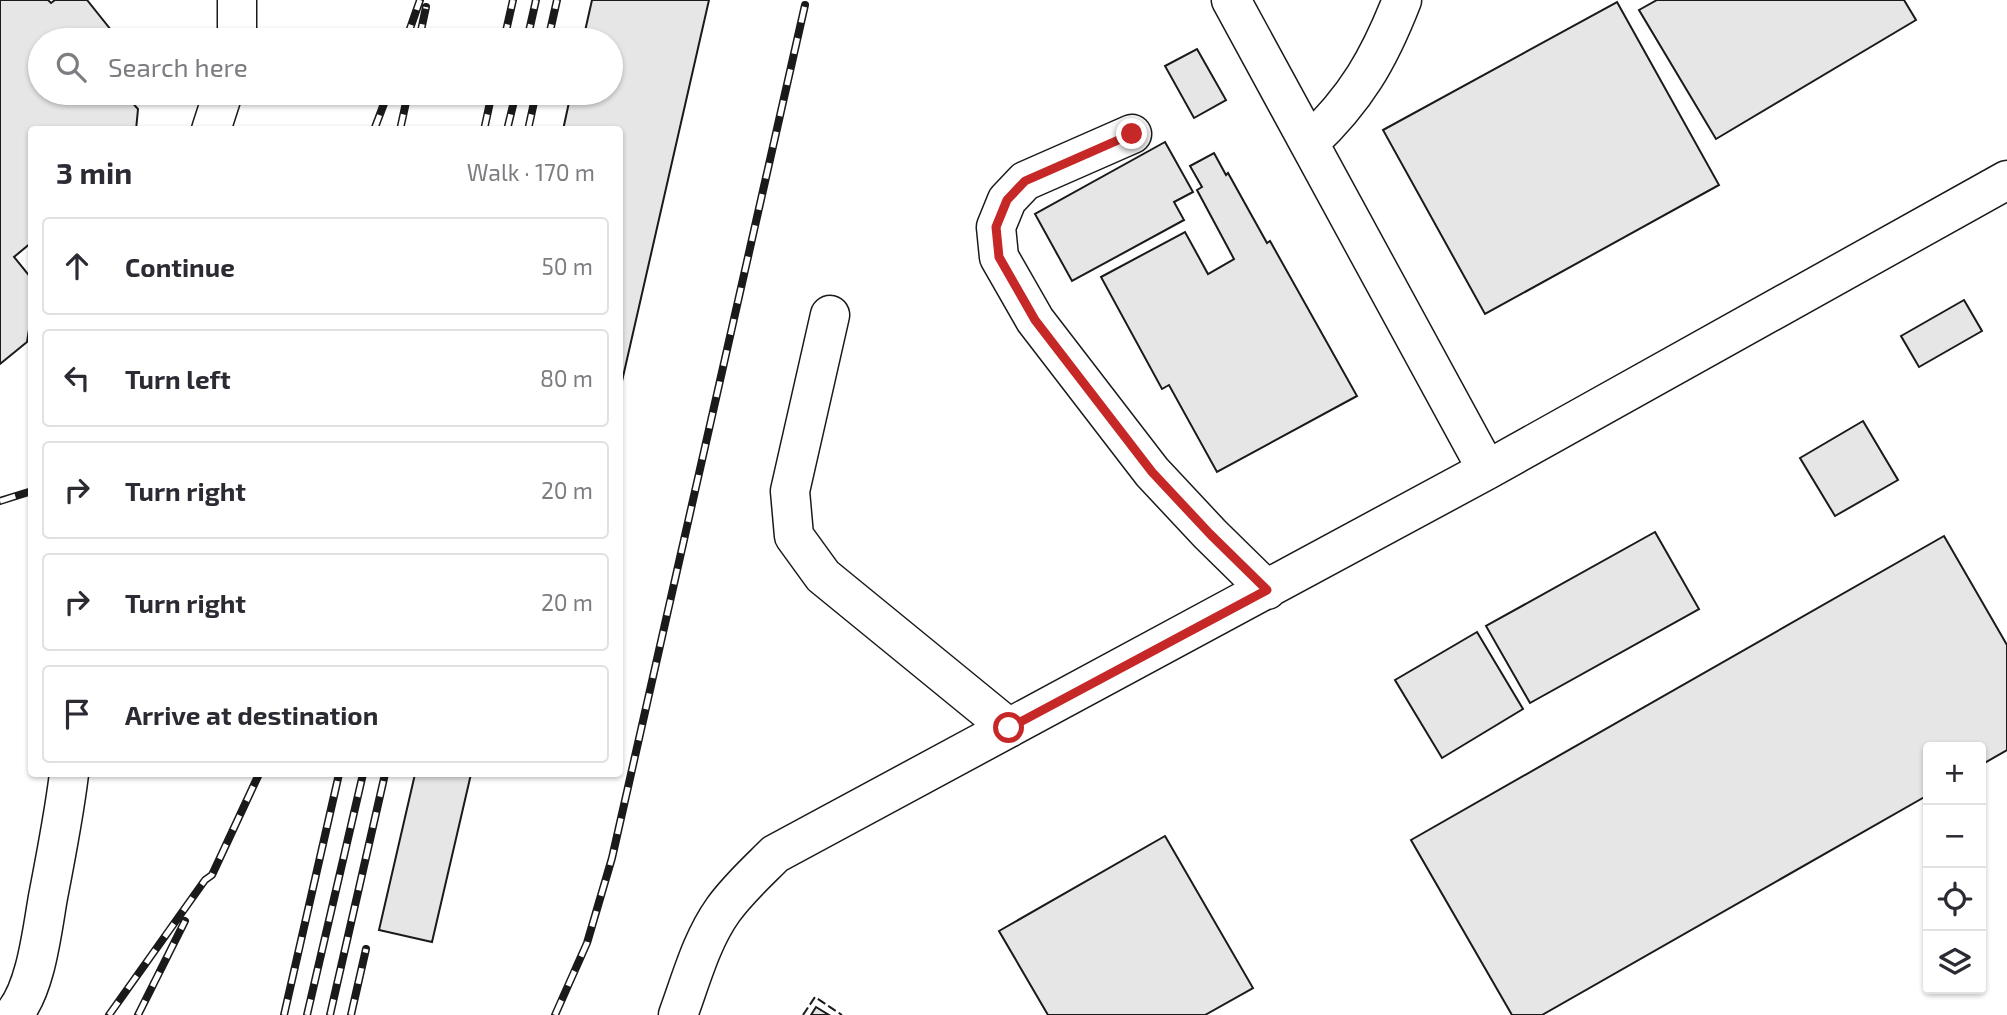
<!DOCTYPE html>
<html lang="en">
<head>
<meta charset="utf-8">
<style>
	:root { --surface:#fff; --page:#f2f2f3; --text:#2b2b33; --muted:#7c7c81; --line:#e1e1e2 }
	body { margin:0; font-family:"Exo 2",sans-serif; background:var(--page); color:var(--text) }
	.controls { position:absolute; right:21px; bottom:21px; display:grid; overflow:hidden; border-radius:7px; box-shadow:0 2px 5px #0004 }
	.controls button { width:63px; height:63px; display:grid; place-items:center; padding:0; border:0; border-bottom:2px solid var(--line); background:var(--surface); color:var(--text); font:35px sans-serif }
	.stop { position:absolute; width:21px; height:21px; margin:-16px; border:5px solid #c62828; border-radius:50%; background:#fff }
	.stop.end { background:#c62828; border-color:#fff; box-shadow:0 2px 7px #0008 }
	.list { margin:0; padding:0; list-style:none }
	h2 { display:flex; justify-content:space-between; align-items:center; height:91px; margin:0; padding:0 28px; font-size:30px }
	h2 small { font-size:23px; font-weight:400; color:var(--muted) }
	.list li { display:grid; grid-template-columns:46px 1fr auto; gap:21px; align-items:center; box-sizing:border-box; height:98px; margin:0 14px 14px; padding:0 14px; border:2px solid var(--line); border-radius:7px }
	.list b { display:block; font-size:26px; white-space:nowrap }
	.list em { font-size:23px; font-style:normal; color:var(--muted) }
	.icon { flex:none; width:38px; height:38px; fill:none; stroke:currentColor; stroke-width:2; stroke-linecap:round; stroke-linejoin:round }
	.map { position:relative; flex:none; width:2007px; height:1015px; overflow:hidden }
	.search { position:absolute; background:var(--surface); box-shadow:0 2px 5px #0004; left:28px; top:28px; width:595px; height:77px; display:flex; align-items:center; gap:18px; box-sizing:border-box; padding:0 24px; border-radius:38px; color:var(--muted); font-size:26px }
	.panel { position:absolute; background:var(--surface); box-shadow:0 2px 5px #0004; left:28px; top:126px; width:595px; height:651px; border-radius:7px }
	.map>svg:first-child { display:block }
</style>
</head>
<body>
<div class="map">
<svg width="2007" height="1015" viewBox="0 0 2007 1015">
	<rect width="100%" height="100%" fill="#fff"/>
	<path fill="#e6e6e6" stroke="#1a1a1a" stroke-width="2" d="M0,0H48L51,3L55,0H87L119,40H40V93H124L138,109L136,130H32V242L14,257L32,279V311L27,342L0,364Z
		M592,0H709L620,390V130H563L571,93H611V40H583Z
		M1657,0H1904L1916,20L1716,139L1639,10Z
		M1617,2L1719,185L1485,314L1383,130Z
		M1197,49L1226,100L1194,118L1165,66Z
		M1165,142L1193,192L1174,202L1184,220L1072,281L1035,214Z
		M1214,153L1226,175L1228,173L1267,243L1270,241L1357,396L1217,472L1169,385L1162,389L1101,277L1185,232L1208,274L1234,259L1197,190L1202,187L1190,166Z
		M1964,300L1982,331L1919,367L1901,336Z
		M1863,421L1898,480L1835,516L1800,458Z
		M1655,532L1699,609L1530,703L1486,626Z
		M1944,536L2007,645V750L1981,765V747H1928V795L1542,1015H1512L1411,840Z
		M1477,632L1523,709L1442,758L1395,680Z
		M415,774H471L432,942L379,930Z
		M1165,836L1253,988L1205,1015H1048L999,931Z
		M816,1007L829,1015H811Z"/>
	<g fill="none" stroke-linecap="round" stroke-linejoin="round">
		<g stroke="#1a1a1a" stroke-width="41">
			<path id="minor" d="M1231,0L1487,470
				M237,40V0
				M211,130L223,93
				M1132,134L1025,181L1007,200L996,227L999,257L1035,320L1152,472L1210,534L1267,590
				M1309,143C1356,99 1379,59 1402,0
				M830,315L790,491L794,536L823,576L1009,728
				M13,1015C36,989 42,931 48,897C56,856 64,815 69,774
				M678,1015C691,980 701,941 723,910C738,889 757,872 775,854L1487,470L2007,180"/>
		</g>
		<use href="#minor" stroke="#fff" stroke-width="38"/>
		<g stroke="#1a1a1a" stroke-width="8">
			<path id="rail" d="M406,40L420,0
				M419,40L426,7
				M504,40L513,0
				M527,40L536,0
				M548,40L557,0
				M374,130L388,93
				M400,130L408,93
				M484,130L492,93
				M507,130L516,93
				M528,130L536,93
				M0,501L32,491
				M109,1015L205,880L212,875L259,774
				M138,1015L185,921
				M284,1015L339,774
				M307,1015L363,774
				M330,1015L385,774
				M351,1015L366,949
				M555,1015L587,943L612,858L805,5"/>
		</g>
		<use href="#rail" stroke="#fff" stroke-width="5" stroke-dasharray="16" stroke-linecap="butt"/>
		<path stroke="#1a1a1a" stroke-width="2" stroke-dasharray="9 3.5" stroke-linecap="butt" d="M803,1015L815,997L842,1015"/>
	</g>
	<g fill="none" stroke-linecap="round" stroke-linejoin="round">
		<path stroke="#c62828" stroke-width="9" d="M1009,728L1267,590L1210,534L1152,472L1035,320L999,257L996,227L1007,200L1025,181L1132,134"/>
	</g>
</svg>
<div class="controls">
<button>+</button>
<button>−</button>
<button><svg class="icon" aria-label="locate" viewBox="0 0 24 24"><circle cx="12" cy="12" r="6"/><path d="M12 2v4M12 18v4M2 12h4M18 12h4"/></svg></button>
<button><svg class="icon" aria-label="layers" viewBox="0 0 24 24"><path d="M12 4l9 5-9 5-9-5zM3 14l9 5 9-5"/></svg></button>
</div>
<div class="stop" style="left:1009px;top:728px"></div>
<div class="stop end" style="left:1132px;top:134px"></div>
<div class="search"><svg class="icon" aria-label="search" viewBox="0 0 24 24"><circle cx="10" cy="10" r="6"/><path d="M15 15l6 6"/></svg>Search here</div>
<section class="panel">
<h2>3 min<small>Walk · 170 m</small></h2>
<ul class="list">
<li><svg class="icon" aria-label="ahead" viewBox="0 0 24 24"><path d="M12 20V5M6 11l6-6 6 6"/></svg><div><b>Continue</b></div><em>50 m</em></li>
<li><svg class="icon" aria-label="left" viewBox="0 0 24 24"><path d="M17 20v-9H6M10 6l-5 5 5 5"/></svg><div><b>Turn left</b></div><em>80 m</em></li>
<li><svg class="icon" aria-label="right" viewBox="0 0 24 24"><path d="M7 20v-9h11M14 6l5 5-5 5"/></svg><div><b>Turn right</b></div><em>20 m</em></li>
<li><svg class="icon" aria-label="right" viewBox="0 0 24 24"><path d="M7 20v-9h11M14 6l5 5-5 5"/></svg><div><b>Turn right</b></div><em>20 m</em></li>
<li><svg class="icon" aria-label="arrive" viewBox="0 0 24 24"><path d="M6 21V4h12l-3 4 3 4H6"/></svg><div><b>Arrive at destination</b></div></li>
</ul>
</section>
</div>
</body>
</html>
